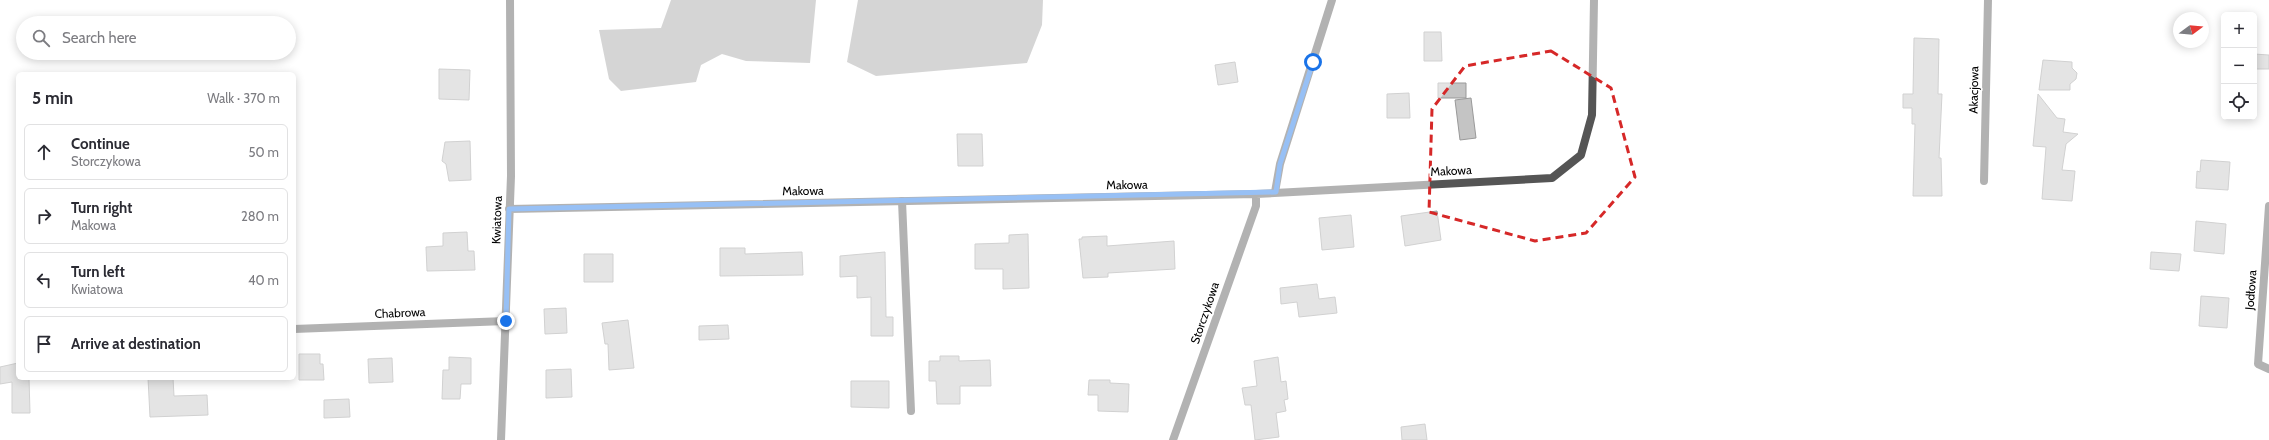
<!DOCTYPE html>
<html lang="en">
<head>
<meta charset="utf-8">
<style>
	:root { --surface:#fff; --page:#f7f7f7; --text:#2b2b33; --muted:#7c7c81; --line:#e1e1e2 }
	body { margin:0; font-family:Cabin,sans-serif; background:var(--page); color:var(--text) }
	.controls { position:absolute; right:12px; top:12px; display:grid; overflow:hidden; border-radius:6px; box-shadow:0 2px 10px #0003 }
	.controls button { width:36px; height:36px; display:grid; place-items:center; padding:0; border:0; border-bottom:1px solid var(--line); background:var(--surface); color:var(--text); font:20px sans-serif }
	.compass { position:absolute; left:2173px; top:12px; width:36px; height:36px; border-radius:50%; background:var(--surface); box-shadow:0 2px 10px #0003; rotate:74deg }
	.stop { position:absolute; width:12px; height:12px; margin:-9px; border:3px solid #1a73e8; border-radius:50%; background:#fff }
	.stop.end { background:#1a73e8; border-color:#fff; box-shadow:0 1px 4px #0008 }
	.list { margin:0; padding:0; list-style:none }
	h2 { display:flex; justify-content:space-between; align-items:center; height:52px; margin:0; padding:0 16px; font-size:17px }
	h2 small { font-size:13px; font-weight:400; color:var(--muted) }
	.list li { display:grid; grid-template-columns:26px 1fr auto; gap:12px; align-items:center; box-sizing:border-box; height:56px; margin:0 8px 8px; padding:0 8px; border:1px solid var(--line); border-radius:6px }
	.list b { display:block; font-size:15px; white-space:nowrap }
	.list p { margin:0; font-size:13px; white-space:nowrap; color:var(--muted) }
	.list em { font-size:13px; font-style:normal; color:var(--muted) }
	.icon { flex:none; width:22px; height:22px; fill:none; stroke:currentColor; stroke-width:2; stroke-linecap:round; stroke-linejoin:round }
	.map { position:relative; flex:none; width:2269px; height:440px; overflow:hidden }
	.search { position:absolute; background:var(--surface); box-shadow:0 2px 10px #0003; left:16px; top:16px; width:280px; height:44px; display:flex; align-items:center; gap:10px; box-sizing:border-box; padding:0 14px; border-radius:22px; color:var(--muted); font-size:15px }
	.panel { position:absolute; background:var(--surface); box-shadow:0 2px 10px #0003; left:16px; top:72px; width:280px; height:308px; border-radius:6px }
	.map>svg:first-child { display:block }
</style>
</head>
<body>
<div class="map">
<svg width="2269" height="440" viewBox="0 0 2269 440">
	<rect width="100%" height="100%" fill="#fff"/>
	<path fill="#a3a3a3" d="M671,0H816L810,63L746,61L722,54L701,65L696,82L621,91L609,79L599,30L661,28Z
		M858,0H1043L1042,25L1027,63L876,76L847,62Z"/>
	<path fill="#c4c4c4" stroke="#999" d="M1424,32H1441L1442,61H1424Z
		M1914,38L1939,39L1938,94H1942L1939,158H1941L1942,196H1913L1915,124H1912V108H1903V94H1913Z
		M2254,54L2269,55V69H2254Z
		M2043,60L2072,62V68L2077,73L2076,79L2070,84V90H2039Z
		M1235,62L1238,82L1218,85L1215,65Z
		M439,69L470,70L469,100L439,99Z
		M1438,83H1466V98H1438Z
		M1409,93L1410,118H1387V94Z
		M2038,94L2057,118L2065,119L2063,132L2078,134L2066,144L2062,170L2075,171L2072,201L2042,199L2046,147L2033,146Z
		M1471,98L1476,138L1460,140L1455,100Z
		M957,134H982L983,166H958Z
		M470,141L471,180L449,181L446,164L442,161L445,142Z
		M2201,160L2230,162L2228,190L2196,188L2197,171L2200,172Z
		M1437,211L1441,240L1405,246L1401,216Z
		M1351,215L1354,247L1322,250L1319,218Z
		M2196,221L2226,224L2224,254L2194,251Z
		M467,232L468,251H474L475,270L427,271L426,247L443,246V233Z
		M1028,234L1029,288L1003,289V269H975V244L1009,243V235Z
		M1107,236V246L1174,241L1175,269L1108,273V277L1083,278L1079,239H1082V237Z
		M720,248H745V254L802,252L803,275L720,276Z
		M885,252L886,317H893V336H871V297L857,298V276L840,277V256Z
		M2151,252L2181,254L2179,271L2150,269Z
		M584,254H613V282H584Z
		M1317,284L1319,299L1335,297L1337,313L1299,317L1297,302L1281,304L1280,288Z
		M2201,296L2229,298L2227,328L2199,326Z
		M566,308L567,333L545,334L544,309Z
		M628,320L634,368L609,370L608,344H605L602,323Z
		M728,325L729,339L699,340V326Z
		M299,354H320V364H323L324,380H299Z
		M940,356H959V361L990,360L991,386H960V404H937L936,381H929V361H940Z
		M449,357L471,358V384H461L460,399H442L443,370H449Z
		M1278,357L1281,382L1286,381L1288,399L1284,400L1286,411L1276,413L1279,437L1255,440L1251,405H1245L1242,388L1257,386L1254,361Z
		M392,358L393,382L369,383L368,359Z
		M18,363V378H29L30,413H12V382L0,384V367Z
		M571,369L572,397L546,398V370Z
		M148,378H173L174,396L207,395L208,415L150,417Z
		M1089,380H1110V383L1129,384L1128,412L1098,411V395H1088Z
		M851,381H889V408L851,407Z
		M349,399L350,417L324,418V400Z
		M1425,424L1427,440H1402L1401,427Z"/>
	<g fill="none" stroke-linecap="round" stroke-linejoin="round">
		<path stroke="#555" stroke-width="8" d="M902,201L911,411"/>
		<path stroke="#555" stroke-width="8" d="M1984,181L1988,0
			M1275,192L1280,164L1332,0
			M2269,206L2258,364L2269,369
			M509,209L1256,194L1552,178L1581,155L1592,115L1594,0
			M294,329L506,321
			M501,440L511,176L510,0
			M1173,440L1256,206V194"/>
	</g>
	<g fill="none" stroke-linecap="round" stroke-linejoin="round">
		<path stroke="#1a73e8" stroke-width="5" d="M506,321L509,209L1276,192L1280,164L1313,62"/>
	</g>
	<path d="M0 0H2269V440H0ZM1551,51L1611,88L1635,177L1586,233L1535,241L1429,212L1432,109L1465,66Z" fill="#fff" fill-opacity=".55" fill-rule="evenodd"/>
	<path fill="none" stroke="#d62828" stroke-width="3" stroke-dasharray="8 5" stroke-linejoin="round" d="M1551,51L1611,88L1635,177L1586,233L1535,241L1429,212L1432,109L1465,66Z"/>
	<g text-anchor="middle" stroke-width="3.5" stroke-linejoin="round" paint-order="stroke">
		<g font-size="12" fill="#000" stroke="#fff">
			<text transform="translate(1974 90) rotate(-89)" y="4">Akacjowa</text>
			<text transform="translate(1451 171) rotate(-3)" y="4">Makowa</text>
			<text transform="translate(1127 185) rotate(-1)" y="4">Makowa</text>
			<text transform="translate(803 191) rotate(-1)" y="4">Makowa</text>
			<text transform="translate(497 220) rotate(-88)" y="4">Kwiatowa</text>
			<text transform="translate(2251 290) rotate(-86)" y="4">Jodłowa</text>
			<text transform="translate(400 313) rotate(-2)" y="4">Chabrowa</text>
			<text transform="translate(1205 313) rotate(-71)" y="4">Storczykowa</text>
		</g>
	</g>
</svg>
<div class="controls">
<button>+</button>
<button>−</button>
<button><svg class="icon" aria-label="locate" viewBox="0 0 24 24"><circle cx="12" cy="12" r="6"/><path d="M12 2v4M12 18v4M2 12h4M18 12h4"/></svg></button>
</div>
<svg class="compass" viewBox="-18 -18 36 36"><path d="M0-13l5 13h-10z" fill="#e53935"/><path d="M0 13l5-13h-10z" fill="#7c7c81"/></svg>
<div class="stop" style="left:1313px;top:62px"></div>
<div class="stop end" style="left:506px;top:321px"></div>
<div class="search"><svg class="icon" aria-label="search" viewBox="0 0 24 24"><circle cx="10" cy="10" r="6"/><path d="M15 15l6 6"/></svg>Search here</div>
<section class="panel">
<h2>5 min<small>Walk · 370 m</small></h2>
<ul class="list">
<li><svg class="icon" aria-label="ahead" viewBox="0 0 24 24"><path d="M12 20V5M6 11l6-6 6 6"/></svg><div><b>Continue</b><p>Storczykowa</p></div><em>50 m</em></li>
<li><svg class="icon" aria-label="right" viewBox="0 0 24 24"><path d="M7 20v-9h11M14 6l5 5-5 5"/></svg><div><b>Turn right</b><p>Makowa</p></div><em>280 m</em></li>
<li><svg class="icon" aria-label="left" viewBox="0 0 24 24"><path d="M17 20v-9H6M10 6l-5 5 5 5"/></svg><div><b>Turn left</b><p>Kwiatowa</p></div><em>40 m</em></li>
<li><svg class="icon" aria-label="arrive" viewBox="0 0 24 24"><path d="M6 21V4h12l-3 4 3 4H6"/></svg><div><b>Arrive at destination</b></div></li>
</ul>
</section>
</div>
</body>
</html>
